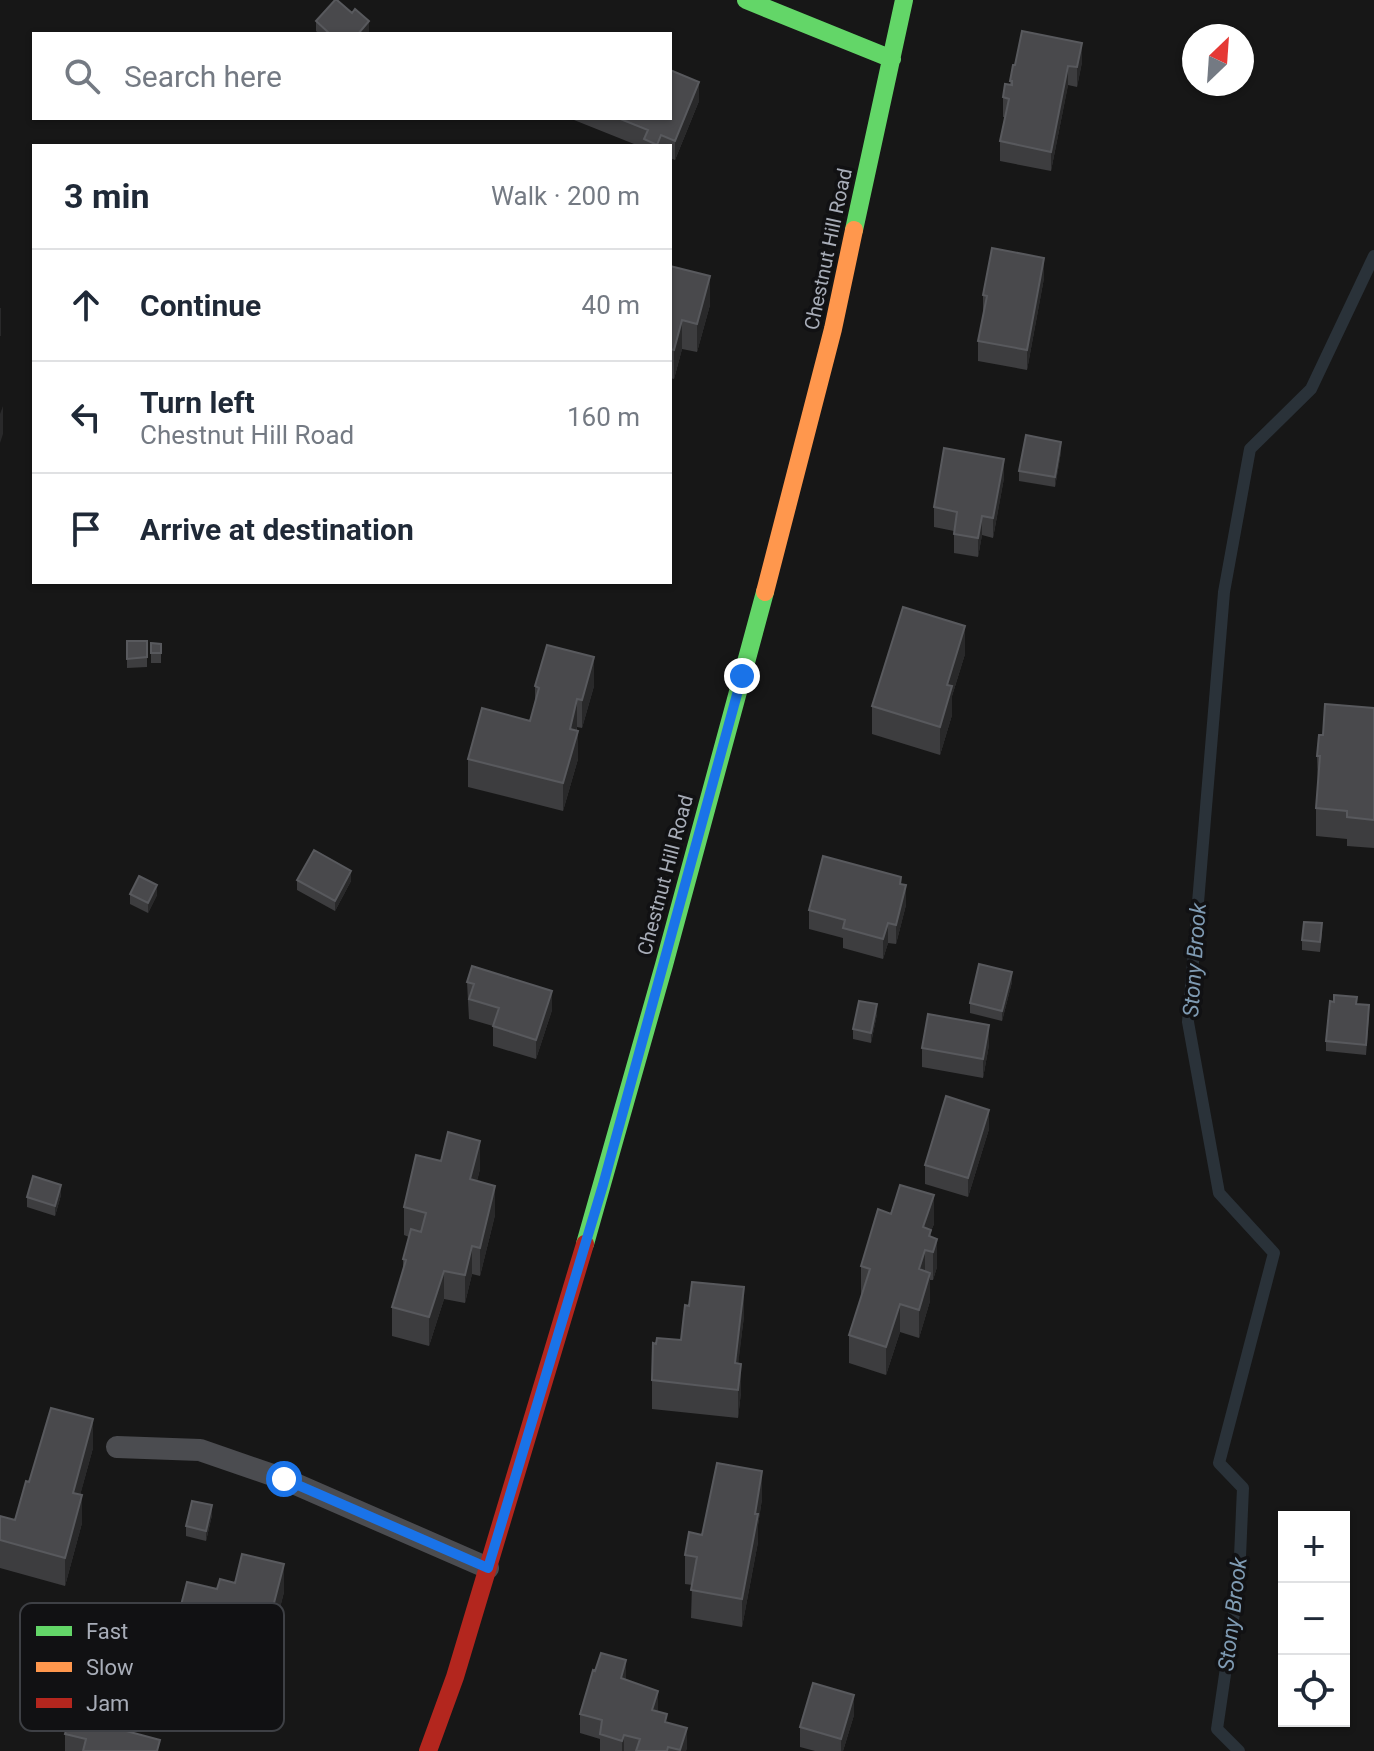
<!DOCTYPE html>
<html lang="en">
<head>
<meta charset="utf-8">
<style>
	:root { --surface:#fff; --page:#f2f2f3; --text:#1f2937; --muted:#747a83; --line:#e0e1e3 }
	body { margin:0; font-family:Roboto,sans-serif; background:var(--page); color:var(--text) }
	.controls { position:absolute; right:24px; bottom:24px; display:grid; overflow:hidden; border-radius:0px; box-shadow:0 2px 6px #0004 }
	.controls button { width:72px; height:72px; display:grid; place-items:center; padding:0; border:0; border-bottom:2px solid var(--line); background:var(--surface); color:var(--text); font:40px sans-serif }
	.compass { position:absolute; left:1182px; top:24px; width:72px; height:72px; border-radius:50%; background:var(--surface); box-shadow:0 2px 6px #0004; rotate:25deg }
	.stop { position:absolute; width:24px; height:24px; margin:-18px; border:6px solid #1a73e8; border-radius:50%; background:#fff }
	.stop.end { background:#1a73e8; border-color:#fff; box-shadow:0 2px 8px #0008 }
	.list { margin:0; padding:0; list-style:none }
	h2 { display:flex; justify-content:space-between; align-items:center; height:104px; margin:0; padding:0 32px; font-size:34px }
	h2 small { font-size:26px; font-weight:400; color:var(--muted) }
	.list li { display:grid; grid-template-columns:52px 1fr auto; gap:24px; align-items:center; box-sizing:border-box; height:112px; padding:0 32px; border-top:2px solid var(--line) }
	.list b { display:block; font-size:30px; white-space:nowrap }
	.list p { margin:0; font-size:26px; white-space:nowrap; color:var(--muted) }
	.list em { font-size:26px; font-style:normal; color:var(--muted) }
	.icon { flex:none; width:44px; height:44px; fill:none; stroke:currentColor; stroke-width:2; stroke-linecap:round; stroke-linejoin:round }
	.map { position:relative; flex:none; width:1374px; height:1751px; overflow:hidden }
	.search { position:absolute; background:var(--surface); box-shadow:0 2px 6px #0004; left:32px; top:32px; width:640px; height:88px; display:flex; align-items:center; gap:20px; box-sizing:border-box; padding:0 28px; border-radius:0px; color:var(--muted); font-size:30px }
	.panel { position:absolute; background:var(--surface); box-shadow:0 2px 6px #0004; left:32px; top:144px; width:640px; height:440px; border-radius:0px }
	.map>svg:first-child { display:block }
</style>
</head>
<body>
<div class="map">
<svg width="1374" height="1751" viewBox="0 0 1374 1751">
	<rect width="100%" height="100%" fill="#171717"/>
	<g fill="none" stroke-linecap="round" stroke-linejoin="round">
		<path stroke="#2a3239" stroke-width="12" d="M1239,1751L1217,1729L1239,1579L1243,1488L1219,1463L1274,1253L1219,1193L1188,1022L1224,592L1250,449L1311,389L1374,256"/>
		<path stroke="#4b4c50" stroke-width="22" d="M117,1447L200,1450L284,1479L488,1568"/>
		<path stroke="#63d668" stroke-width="18" d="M746,0L892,59
			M854,230L904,0
			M585,1244L664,965L765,592"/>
		<path stroke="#ff974d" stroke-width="18" d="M765,592L833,329L854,230"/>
		<path stroke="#b3261e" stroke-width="18" d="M428,1751L455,1677L585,1244"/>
	</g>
	<path fill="#3d3d3f" d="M316,21L369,31L366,34H319L316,31Z
		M1082,62L1077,87L1068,85L1051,171L1000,161V141L1005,117H1003V97L1010,85V81Z
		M699,101L675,160L670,158V146H639L574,120V118H670Z
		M670,266L710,305L697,352L682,349L674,379L670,378Z
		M1044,278L1027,370L978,361V341L983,315V295Z
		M1061,452L1055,487L1019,481V471Z
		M1004,478L993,538L982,535L978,557L954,553V531L934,527V507Z
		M127,641L147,657V667L127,668Z
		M151,643L161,644V663H151Z
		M965,654L952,696V715L940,755L872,734V706Z
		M535,686H594L582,728L577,727V731L578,759L563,811L468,787V759L530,721L535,701Z
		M1374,708V848L1347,846V839L1316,836V808L1318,785L1317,756L1323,735Z
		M297,880L351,881L335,911L297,890Z
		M901,884L906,905L896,944L888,943L883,959L843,948V938L809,929V910Z
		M130,894L157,895L148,913L130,904Z
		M1322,933L1320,952L1302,950V940Z
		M467,982L552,1010L536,1059L493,1046V1026L469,1019Z
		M1012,982L1002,1021L970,1013V1003Z
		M1334,1002L1356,1004L1369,1015L1366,1055L1326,1051V1041Z
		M877,1014L871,1043L853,1039V1029Z
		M989,1045L983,1078L922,1067V1048Z
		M989,1129L968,1197L925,1184V1165Z
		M480,1169L477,1181L495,1215L480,1276L472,1274L465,1303L444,1299L429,1346L392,1336V1307L403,1269V1259L409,1237L404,1235V1207Z
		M61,1195L55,1216L27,1207V1197Z
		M891,1214L934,1224L931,1231V1237L937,1267L933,1280H930V1301L919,1338L900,1332L886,1375L849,1363V1335L862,1294H861V1266Z
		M744,1316L738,1363L741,1392L738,1418L652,1409V1380L681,1340Z
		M93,1448L80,1495L82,1523L65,1586L0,1568V1516L15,1520L29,1482Z
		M762,1499L758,1525V1542L742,1627L691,1618L692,1585L685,1584V1555L702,1535Z
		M212,1515L206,1541L186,1536V1526Z
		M217,1589L284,1592L266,1663V1670L258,1693L219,1683V1672L210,1669L207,1682L171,1672V1644Z
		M155,1638L148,1664L138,1661V1651Z
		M626,1680L667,1723L687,1747L686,1751H600V1739L580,1733V1714Z
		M68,1685L97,1686V1696L95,1703L68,1695Z
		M854,1715L843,1751H815L800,1747V1727Z
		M65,1734L160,1751H65Z"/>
	<path fill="#29292a" d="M369,21V31L366,34H358Z
		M1082,43V62L1077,87V67Z
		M1068,66V85L1051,171V152Z
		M699,82V101L675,160V141Z
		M1044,258V278L1027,370V350Z
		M710,276V305L697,352V324Z
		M0,308H1V336H0Z
		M682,320V349L674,379V350Z
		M3,406V434L0,443V414Z
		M1061,442V452L1055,487V477Z
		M1004,459V478L993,538V518Z
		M982,516V535L978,557V538Z
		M965,626V654L952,696V715L940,755V727L947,685Z
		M594,657V686L582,728V700Z
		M577,699V727L570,757V729Z
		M578,731V759L563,811V783Z
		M351,871V881L335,911V901Z
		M157,885V895L148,913V903Z
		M906,885V905L896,944V925Z
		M888,923V943L883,959V939Z
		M1012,972V982L1002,1021V1011Z
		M552,991V1010L536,1059V1040Z
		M877,1004V1014L871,1043V1033Z
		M989,1025V1045L983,1078V1059Z
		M989,1110V1129L968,1197V1178Z
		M480,1141V1169L470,1208V1179Z
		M61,1185V1195L55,1216V1206Z
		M495,1186V1215L480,1276V1248Z
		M934,1195V1224L931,1231V1251L925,1250V1278L919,1269L923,1227Z
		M937,1239V1267L933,1280V1252Z
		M472,1246V1274L465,1303V1275Z
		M444,1271V1299L429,1346V1317Z
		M930,1273V1301L919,1338V1310Z
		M744,1287V1316L735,1391V1363Z
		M900,1304V1332L886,1375V1347Z
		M741,1364V1392L738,1418V1390Z
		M93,1419V1448L73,1521V1493Z
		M762,1471V1499L758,1525V1542L742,1627V1599Z
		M82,1495V1523L65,1586V1558Z
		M212,1505V1515L206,1541V1531Z
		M284,1564V1592L266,1663V1670L258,1693V1665Z
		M155,1628V1638L148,1664V1654Z
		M210,1641V1669L207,1682V1653Z
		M626,1660V1680L621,1678Z
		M658,1691V1710L652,1729V1710Z
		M854,1695V1715L843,1751H841V1739Z
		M687,1728V1747L686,1751H680Z
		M624,1735V1751H622V1741Z"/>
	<path fill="#49494c" stroke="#58595d" stroke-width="2" d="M335,0H337L352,13L355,9L369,21L358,34H330L316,21Z
		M1022,31L1082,43L1077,67L1068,66L1051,152L1000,141L1009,99L1003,97L1005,84L1012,85V81H1010L1013,65H1015Z
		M670,70L699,82L675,141L661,135L657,145L644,139L648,130L618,118H670Z
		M992,248L1044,258L1027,350L978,341L987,296L983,295Z
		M670,266L710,276L697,324L682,320L674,350L670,349Z
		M1026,435L1061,442L1055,477L1019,471Z
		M944,448L1004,459L993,518L982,516L978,538L954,534L957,512L934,507Z
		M903,607L965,626L947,685L952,686L940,727L872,706Z
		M127,641H147V657L127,659Z
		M151,643L161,644V653H151Z
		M547,645L594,657L582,700L577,699L570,729L578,731L563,783L468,759L482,708L530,721L539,688L535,686Z
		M1325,704L1374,708V820L1347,817V811L1316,808L1320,756H1317L1319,735H1323Z
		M314,850L351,871L335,901L297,880Z
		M823,856L901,877L900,884L906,885L896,925L888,923L883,939L843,928L845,920L809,910Z
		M139,876L157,885L148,903L130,894Z
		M1304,922L1322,923L1320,942L1302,940Z
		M979,964L1012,972L1002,1011L970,1003Z
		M472,966L552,991L536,1040L493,1026L499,1008L469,999L474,984L467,982Z
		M1334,995L1357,997L1356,1004L1369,1005L1366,1045L1326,1041L1330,1001L1334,1002Z
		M859,1001L877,1004L871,1033L853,1029Z
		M928,1014L989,1025L983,1059L922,1048Z
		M946,1096L989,1110L968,1178L925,1165Z
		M448,1132L480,1141L470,1179L495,1186L480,1248L472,1246L465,1275L444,1271L429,1317L392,1307L406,1260L403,1259L411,1229L421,1232L426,1213L404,1207L416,1155L441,1161Z
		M33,1176L61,1185L55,1206L27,1197Z
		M900,1185L934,1195L923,1227L931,1230L929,1236L937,1239L933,1252L925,1250L919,1269L930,1273L919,1310L900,1304L886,1347L849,1335L870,1269L861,1266L878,1209L891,1214Z
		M692,1282L744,1287L735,1363L741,1364L738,1390L652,1380L653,1343L656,1344L657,1338L681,1340L685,1305L689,1306Z
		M51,1408L93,1419L73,1493L82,1495L65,1558L0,1540V1516L15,1520L26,1481L29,1482Z
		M717,1463L762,1471L755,1514H758L742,1599L691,1590L697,1557L685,1555L689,1532L702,1535Z
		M192,1501L212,1505L206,1531L186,1526Z
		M242,1554L284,1564L264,1642H266L258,1665L219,1655L222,1644L210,1641L207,1653L171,1644L187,1582L217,1589L220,1579L235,1583Z
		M601,1653L626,1660L621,1678L658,1691L652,1710L667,1714L665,1722L687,1728L680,1750L668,1747L667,1751H636L640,1739L624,1735L622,1741L600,1734L602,1720L580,1714L593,1670L595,1671Z
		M813,1683L854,1695L841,1739L800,1727Z
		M70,1716L160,1740L157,1751H83L86,1739L65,1734Z"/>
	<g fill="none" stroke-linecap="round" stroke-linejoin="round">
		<path stroke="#1a73e8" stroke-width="10" d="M284,1479L488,1568L603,1185L742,676"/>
	</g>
	<g text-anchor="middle" stroke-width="7" stroke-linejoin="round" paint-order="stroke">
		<g font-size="20" fill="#a8adb8" stroke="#111113">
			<text transform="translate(828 249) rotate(-78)" y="7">Chestnut Hill Road</text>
			<text transform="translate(665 875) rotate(-75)" y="7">Chestnut Hill Road</text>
		</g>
		<g font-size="22" font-style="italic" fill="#7f9bb3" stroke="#111113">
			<text transform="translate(1194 960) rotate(-86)" y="8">Stony Brook</text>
			<text transform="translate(1232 1614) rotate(-83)" y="8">Stony Brook</text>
		</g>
	</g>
	<rect x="20" y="1603" width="264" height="128" rx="12" fill="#111113" stroke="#3e4045" stroke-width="2"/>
	<rect x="36" y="1626" width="36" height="10" fill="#63d668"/>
	<rect x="36" y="1662" width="36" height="10" fill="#ff974d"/>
	<rect x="36" y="1698" width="36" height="10" fill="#b3261e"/>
	<g font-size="22" fill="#a8adb8">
		<text x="86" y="1639">Fast</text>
		<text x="86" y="1675">Slow</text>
		<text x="86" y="1711">Jam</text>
	</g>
</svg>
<div class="controls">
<button>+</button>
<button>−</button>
<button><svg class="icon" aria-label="locate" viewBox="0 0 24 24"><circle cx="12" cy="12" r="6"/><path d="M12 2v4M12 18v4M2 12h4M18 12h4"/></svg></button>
</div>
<svg class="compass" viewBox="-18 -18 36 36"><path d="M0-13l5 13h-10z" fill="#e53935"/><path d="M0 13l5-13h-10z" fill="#747a83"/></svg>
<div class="stop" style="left:284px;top:1479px"></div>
<div class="stop end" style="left:742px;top:676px"></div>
<div class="search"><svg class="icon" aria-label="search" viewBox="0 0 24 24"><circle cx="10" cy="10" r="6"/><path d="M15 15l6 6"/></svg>Search here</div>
<section class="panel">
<h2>3 min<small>Walk · 200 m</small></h2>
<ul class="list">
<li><svg class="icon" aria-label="ahead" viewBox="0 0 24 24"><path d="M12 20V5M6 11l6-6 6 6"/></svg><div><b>Continue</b></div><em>40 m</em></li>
<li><svg class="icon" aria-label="left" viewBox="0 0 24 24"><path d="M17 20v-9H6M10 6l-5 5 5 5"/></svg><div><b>Turn left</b><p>Chestnut Hill Road</p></div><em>160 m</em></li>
<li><svg class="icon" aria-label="arrive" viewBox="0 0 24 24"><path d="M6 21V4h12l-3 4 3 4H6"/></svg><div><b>Arrive at destination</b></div></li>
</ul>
</section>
</div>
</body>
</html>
